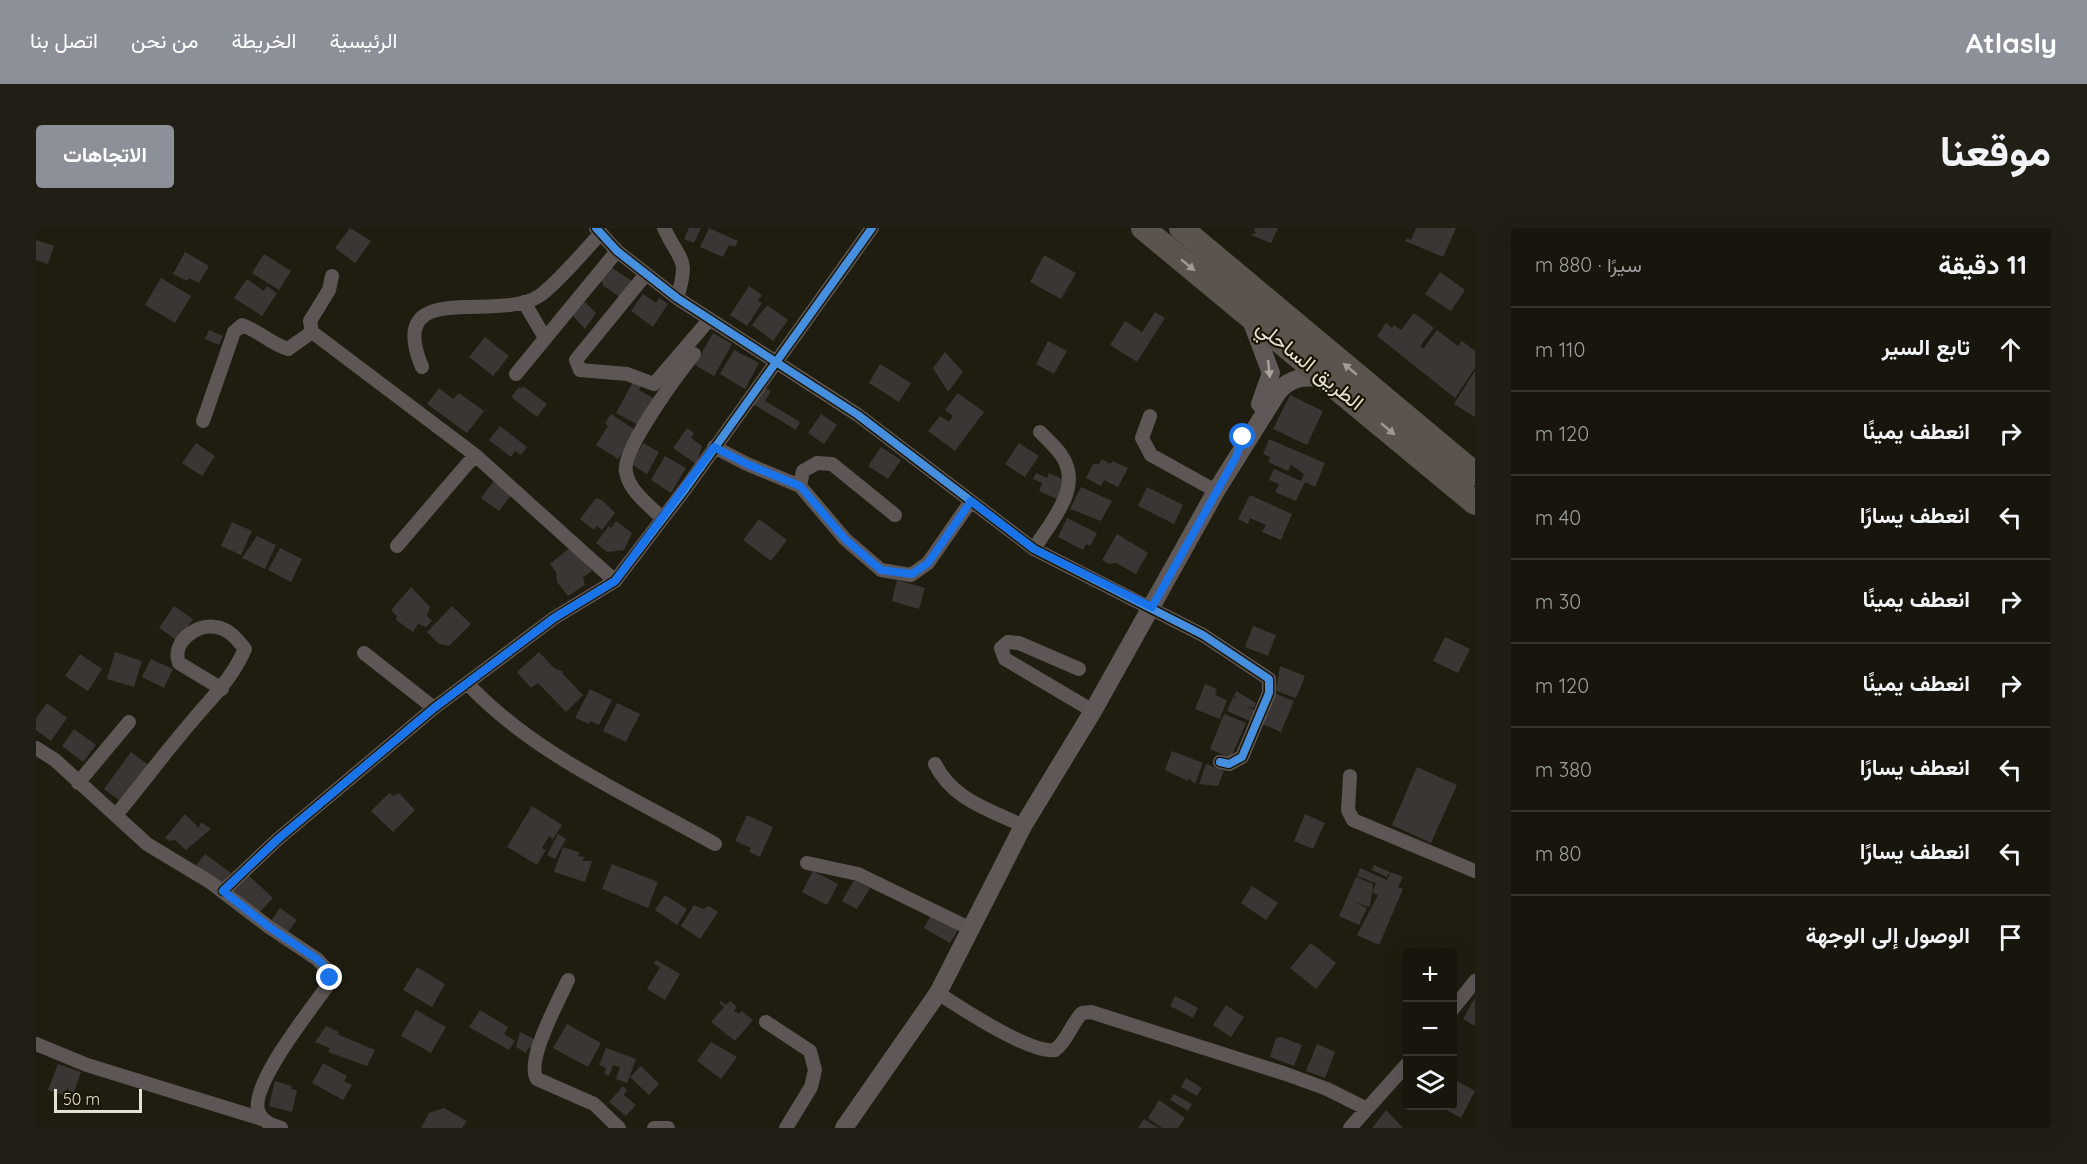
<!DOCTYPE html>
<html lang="ar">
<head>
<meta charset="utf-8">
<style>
	:root { --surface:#17150c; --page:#201e15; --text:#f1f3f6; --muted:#9e9f9d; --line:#36342d; --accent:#8c9099 }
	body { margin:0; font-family:Quicksand,Vazirmatn,sans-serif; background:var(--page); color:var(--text); direction:rtl }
	.controls { position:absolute; right:18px; bottom:18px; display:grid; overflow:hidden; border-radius:6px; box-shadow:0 6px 24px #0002 }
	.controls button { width:54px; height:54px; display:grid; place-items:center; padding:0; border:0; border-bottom:2px solid var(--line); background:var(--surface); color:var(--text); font:30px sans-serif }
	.scale { position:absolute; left:18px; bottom:15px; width:88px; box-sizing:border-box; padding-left:6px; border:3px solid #e5e2d5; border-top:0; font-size:16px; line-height:21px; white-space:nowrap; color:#e5e2d5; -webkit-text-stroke:4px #1b1603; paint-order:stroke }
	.stop { position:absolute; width:18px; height:18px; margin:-14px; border:4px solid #1a73e8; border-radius:50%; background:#fff }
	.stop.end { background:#1a73e8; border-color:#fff; box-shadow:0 2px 6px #0008 }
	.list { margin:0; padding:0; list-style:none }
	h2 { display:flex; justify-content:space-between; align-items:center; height:78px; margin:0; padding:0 24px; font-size:26px }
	h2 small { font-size:20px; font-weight:400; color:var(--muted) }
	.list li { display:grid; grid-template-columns:39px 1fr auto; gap:18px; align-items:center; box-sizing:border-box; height:84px; padding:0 24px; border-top:2px solid var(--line) }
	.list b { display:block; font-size:22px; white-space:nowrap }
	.list em { font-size:20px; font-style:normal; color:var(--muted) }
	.icon { flex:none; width:33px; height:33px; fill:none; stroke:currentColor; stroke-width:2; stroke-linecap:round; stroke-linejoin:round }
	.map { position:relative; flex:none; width:1439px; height:900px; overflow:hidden; direction:ltr; border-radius:6px }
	header { display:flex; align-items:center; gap:36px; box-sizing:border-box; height:84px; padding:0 30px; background:var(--accent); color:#fff }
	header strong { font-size:28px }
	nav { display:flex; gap:33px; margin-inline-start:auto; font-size:21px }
	.intro { display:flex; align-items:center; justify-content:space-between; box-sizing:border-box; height:144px; padding:0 36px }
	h1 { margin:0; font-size:42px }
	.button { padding:15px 27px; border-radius:6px; background:var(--accent); color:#fff; font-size:21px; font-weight:700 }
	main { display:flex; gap:36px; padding:0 36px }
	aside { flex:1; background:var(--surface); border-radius:6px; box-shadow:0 6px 24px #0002 }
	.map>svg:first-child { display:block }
</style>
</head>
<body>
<header>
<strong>Atlasly</strong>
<nav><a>الرئيسية</a><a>الخريطة</a><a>من نحن</a><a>اتصل بنا</a></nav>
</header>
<div class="intro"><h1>موقعنا</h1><a class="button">الاتجاهات</a></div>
<main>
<aside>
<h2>11 دقيقة<small>سيرًا · 880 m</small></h2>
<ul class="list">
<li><svg class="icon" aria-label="ahead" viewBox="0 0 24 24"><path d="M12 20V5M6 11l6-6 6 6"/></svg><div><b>تابع السير</b></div><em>110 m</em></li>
<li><svg class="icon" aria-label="right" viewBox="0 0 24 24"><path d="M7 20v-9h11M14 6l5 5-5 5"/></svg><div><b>انعطف يمينًا</b></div><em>120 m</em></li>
<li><svg class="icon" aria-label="left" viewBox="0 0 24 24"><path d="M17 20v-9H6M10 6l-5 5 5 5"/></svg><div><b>انعطف يسارًا</b></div><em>40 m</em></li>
<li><svg class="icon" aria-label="right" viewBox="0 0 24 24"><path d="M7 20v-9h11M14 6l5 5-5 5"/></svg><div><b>انعطف يمينًا</b></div><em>30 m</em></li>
<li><svg class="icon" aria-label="right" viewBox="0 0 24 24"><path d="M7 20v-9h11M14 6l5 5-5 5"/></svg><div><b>انعطف يمينًا</b></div><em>120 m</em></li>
<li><svg class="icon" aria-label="left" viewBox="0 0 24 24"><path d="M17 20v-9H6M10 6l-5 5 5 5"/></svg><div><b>انعطف يسارًا</b></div><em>380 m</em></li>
<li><svg class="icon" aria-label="left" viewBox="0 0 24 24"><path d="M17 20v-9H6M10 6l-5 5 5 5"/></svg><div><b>انعطف يسارًا</b></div><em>80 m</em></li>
<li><svg class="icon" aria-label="arrive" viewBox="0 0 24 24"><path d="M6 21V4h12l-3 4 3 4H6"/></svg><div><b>الوصول إلى الوجهة</b></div></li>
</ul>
</aside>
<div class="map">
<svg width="1439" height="900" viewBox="0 0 1439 900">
	<rect width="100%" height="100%" fill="#1f1c10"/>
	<path fill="#3a3634" d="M314,0L335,13L319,35L299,20Z
		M653,0H665L658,15L648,11Z
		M673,0L702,13L699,19L693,17L687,29L664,19Z
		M1219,0H1242L1235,15L1215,7L1221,4L1218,3Z
		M1380,0H1420L1407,29L1369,13L1371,10L1375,12Z
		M0,12L18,18L12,36L0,32Z
		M149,24L173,38L163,55L153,50L151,53L137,46Z
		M228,26L255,43L243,62L216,45Z
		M1008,27L1040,45L1025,71L994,54Z
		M575,39L596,53L585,70L568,58L564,50Z
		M1404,44L1429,62L1415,83L1389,66Z
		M125,50L155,68L139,95L109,77Z
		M211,51L228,63L231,58L241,65L226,88L198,70Z
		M713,58L726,67L722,73L726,75L711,98L694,87Z
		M607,66L620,75L623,70L632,76L617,99L595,83Z
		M547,72L560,85L549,101L537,88Z
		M731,77L752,92L737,113L716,97Z
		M1119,84L1129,90L1101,134L1074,117L1089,93L1106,104Z
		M1378,85L1398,100L1384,118L1387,121L1401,102L1422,118L1426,113L1439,123V140L1419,170L1341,108L1350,95L1356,100L1358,97L1365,102Z
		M173,102L187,108L183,117L169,111Z
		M677,105L696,116L678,148L659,137Z
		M449,109L473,128L457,148L433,129Z
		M1012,113L1031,123L1018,146L1000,136Z
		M698,122L723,135L709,161L684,146Z
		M909,124L927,144L912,164L897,140Z
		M844,136L875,155L863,174L833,155Z
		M1439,143V189L1418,176Z
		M599,150L607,154L603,162L619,171L604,198L580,185Z
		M487,158L511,176L501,189L475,169L483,159L486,161Z
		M726,158L735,163L729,173L764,194L760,202L715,175Z
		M403,160L417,171L423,165L448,183L431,205L391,176Z
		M922,165L948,184L919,223L892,203L904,188L913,194L917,188L909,182Z
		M1254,167L1287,183L1271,217L1237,201Z
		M575,186L601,203L582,231L560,217L572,198L569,195Z
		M785,186L801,197L788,216L772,205Z
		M464,198L491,219L485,227L479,223L475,229L453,212Z
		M651,200L658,205L655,210L666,218L660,236L637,220Z
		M1233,211L1289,235L1279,259L1269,254L1260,273L1239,264L1243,256L1233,252L1238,241L1265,253L1268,246L1255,237L1252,243L1232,234L1234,229L1227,226Z
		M160,215L179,228L166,248L146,235Z
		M607,215L623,224L611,246L595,236Z
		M983,215L1003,228L989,249L969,236Z
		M845,219L865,232L852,251L832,238Z
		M629,228L650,240L635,265L615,252Z
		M1066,231L1074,236L1077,233L1092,240L1082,259L1068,252L1065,258L1050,250L1057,236H1063Z
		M1000,245L1011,250L1013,245L1031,253L1023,272L1003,263L1006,255L997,251Z
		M459,251L477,265L463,283L445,270Z
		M1045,259L1076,273L1065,293L1034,281Z
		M1111,259L1147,277L1138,296L1102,278Z
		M1214,267L1256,286L1245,312L1226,304L1230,297L1214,290L1212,296L1202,291Z
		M560,270L566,272L579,285L566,302L561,298L558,302L544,291Z
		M1031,290L1061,305L1054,318L1050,316L1047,322L1022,309Z
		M723,291L751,312L735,333L707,312Z
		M580,293L596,305L588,322L571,324L560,315L573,298L575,300Z
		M196,294L216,303L205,327L185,318Z
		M1081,306L1112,325L1100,346L1080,335L1073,336L1066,332Z
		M221,308L240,317L229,341L206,330Z
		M537,317L556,343L547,349L549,357L532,368L521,354L520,344L514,336Z
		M244,320L266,331L255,354L232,342Z
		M861,352L889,360L883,381L856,373Z
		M375,359L394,379L391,388L396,393L390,399L382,396L377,404L360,392L361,388L355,382Z
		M138,378L157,391L142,413L123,400Z
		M416,378L435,396L413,418L403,416L391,404Z
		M1217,398L1240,407L1232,428L1209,419Z
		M1409,409L1434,421L1422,445L1397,433Z
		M79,424L106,433L98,459L71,451Z
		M503,424L518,440L528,444L526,445L547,467L530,484L502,455L495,460L481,444Z
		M44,426L66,441L52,463L29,448Z
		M115,431L137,441L128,460L106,449Z
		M1244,438L1269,448L1260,470L1240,463Z
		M1169,456L1181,461L1179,467L1191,472L1184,491L1159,481Z
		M554,461L576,472L563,497L555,493L553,496L539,490Z
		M1200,463L1220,475L1218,480L1208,478L1219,482L1214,493L1191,483L1197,469L1202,471L1198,468Z
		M1238,465L1258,473L1245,504L1226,496Z
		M11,475L31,490L15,513L0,502V490Z
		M581,475L604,486L590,514L567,503Z
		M1188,486L1210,495L1195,530L1174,521Z
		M38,501L60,517L47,534L26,518Z
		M1136,523L1167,535L1159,556L1153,550L1152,553L1129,542Z
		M95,524L114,538L87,575L68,561Z
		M1170,536L1188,543L1182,558L1163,556Z
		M1381,539L1421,557L1395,615L1356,597Z
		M353,565L357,568L363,565L379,582L357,604L335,583Z
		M496,578L526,597L517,611L513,608L506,620L510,622L501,637L471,619Z
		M149,586L163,600L165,594L175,601L150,622L139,612L133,613L129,610Z
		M1269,586L1289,595L1277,621L1258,613Z
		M711,587L737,599L724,629L713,624L715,620L699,613Z
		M522,606L530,611L519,631L511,627Z
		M527,619L543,624L542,628L548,629L547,633H556L549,654L518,644Z
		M169,626L195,645L185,658L159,639Z
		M576,636L622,654L612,680L566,661Z
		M1338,637L1354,644L1351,649L1336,642Z
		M1324,640L1351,652L1350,654L1355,644L1367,649L1362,659L1367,661L1343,717L1321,707L1342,667L1336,664L1341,653L1339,655L1321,648Z
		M777,643L802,656L791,677L766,664Z
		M212,647L237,670L222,686L197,663Z
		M1320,649L1337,656L1334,679L1318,674L1331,680L1323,697L1303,688Z
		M818,652L834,660L821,681L806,673Z
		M1216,658L1242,675L1230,692L1205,675Z
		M629,667L651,681L641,697L619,682Z
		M658,677L667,681L673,678L682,684L664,711L645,698Z
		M244,680L261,692L251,705L235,693Z
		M897,684L924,699L914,715L888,700Z
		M1275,715L1300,735L1280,761L1254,740Z
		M620,732L644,746L629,772L611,761L624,739L618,736Z
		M381,739L409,756L396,779L367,762Z
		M1139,768L1162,780L1157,790L1134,778Z
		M1439,770V798L1427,791Z
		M685,773L690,777L694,773L701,779L698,783L703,786L706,783L717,792L699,813L675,794L688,779L683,775Z
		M1190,777L1208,789L1195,809L1177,797Z
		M380,782L410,799L395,825L365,808Z
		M444,782L472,799L468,806L479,813L473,822L433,799Z
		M531,796L565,815L552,839L517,820Z
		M290,798L303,804L301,806L339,822L331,838L292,824L294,820L279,814Z
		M484,804L504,814L500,823L493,819L490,825L480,819Z
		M1245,809L1266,817L1258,838L1234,829L1240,810Z
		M675,814L701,829L685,851L661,833Z
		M1281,816L1299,824L1289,850L1270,843Z
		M570,820L600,831L591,855L580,851L584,839L577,837L573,848L568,846L570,840L563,837Z
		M287,835L311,848L308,853L316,857L307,872L276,855Z
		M22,836L45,844L36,870L12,862Z
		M605,838L623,856L613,867L594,849Z
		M1150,850L1166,860L1161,868L1145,859Z
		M1416,850L1439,863L1425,890L1403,878H1416Z
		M239,853L256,858L255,861L261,862L256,884L233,878Z
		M587,858L591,862L588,867L600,877L590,888L573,874Z
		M1138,866L1156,876L1152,883L1134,872Z
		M1123,872L1149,890L1142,900H1126L1112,890Z
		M408,880L431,893L426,900H385L393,885Z
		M1350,882L1367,900H1336Z
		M1108,891L1116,896L1123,900H1102Z"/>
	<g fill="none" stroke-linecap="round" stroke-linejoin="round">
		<path stroke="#5d5655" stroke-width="14" d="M560,0L581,23L641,70L822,187L998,321L1167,407L1233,451V465L1206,529L1193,536L1184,534
			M628,0C644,35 654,28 641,70
			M610,46L540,132L544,142L591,146L618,156L673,92
			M296,48L293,62L274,93L276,104L439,227L579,353
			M488,74L509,110
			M386,139C348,48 460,96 503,68C519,58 550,21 565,5
			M480,146L581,23
			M1114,188L1106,210L1115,227L1180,263
			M167,193L198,104L206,97C223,103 235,116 252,121L276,104
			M678,219L711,236L764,258
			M859,287L796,236L781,235L767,243L764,258L809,311L845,342L875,347L892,335L935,273
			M626,290C613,277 593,263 590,244C585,222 643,145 658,126
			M361,318L439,227
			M998,321C1015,293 1047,260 1026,228C1020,219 1011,211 1004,204
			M328,425L398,480
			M1043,441L983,415L972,414L965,420L969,431L1057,483
			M431,455C498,527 595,568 679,616
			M0,520L19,532L111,616L174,654L233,699L281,731L294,745L292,757C276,780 211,860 223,885C227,894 236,897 245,900
			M899,536C917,572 953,581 987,598
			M1314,548L1312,582L1317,592L1439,643
			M42,555L93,494
			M80,587C106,556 130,523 157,492C178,467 195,452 209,421C201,411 193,401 180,399C160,395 135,415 143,435L186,461
			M771,635L822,646L935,701
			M187,663L242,611L398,480L518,390L579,353L650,260L836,0
			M532,752C523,772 489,833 501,851L558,876L583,900
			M902,765C925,780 994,826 1019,822C1032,812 1035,796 1046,785L1055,784L1250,846L1291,861L1331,881
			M1416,782L1439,753
			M730,794L774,823L779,842L775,859L750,900
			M0,816L51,837L226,891
			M618,900H632
			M1314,900L1372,835"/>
		<path stroke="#605856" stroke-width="18" d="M1215,92L1235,145L1224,176
			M808,900L902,765L987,598L1057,483L1180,263L1242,164C1255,148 1270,149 1290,149"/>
		<path stroke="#5a534e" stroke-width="24" d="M1107,0L1439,275
			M1145,0L1439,246"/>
		<g stroke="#1b1603" stroke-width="11">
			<path id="cycleway" d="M560,0L581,23L641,70L822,187L998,321L1167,407L1233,451V465L1206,529L1193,536L1184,534
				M187,663L242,611L398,480L518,390L579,353L650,260L836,0"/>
		</g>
		<use href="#cycleway" stroke="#468fdf" stroke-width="8"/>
	</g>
	<defs><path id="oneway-solid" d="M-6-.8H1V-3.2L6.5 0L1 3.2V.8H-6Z" transform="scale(1.5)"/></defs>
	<g fill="#a09a92">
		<use href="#oneway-solid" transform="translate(1152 37) rotate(39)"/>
		<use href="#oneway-solid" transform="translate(1314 141) rotate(-140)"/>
		<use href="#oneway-solid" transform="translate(1352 201) rotate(40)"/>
	</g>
	<use fill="#a9a49c" href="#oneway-solid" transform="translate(1233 141) rotate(84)"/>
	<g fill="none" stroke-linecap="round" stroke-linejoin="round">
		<path stroke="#1a73e8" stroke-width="8" d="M294,750V744L281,731L233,699L187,663L242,611L398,480L518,390L579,353L678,219L711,236L764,258L809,311L845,342L876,346L892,335L935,273L998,321L1116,379L1200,229L1207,209"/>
	</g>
	<g text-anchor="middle" stroke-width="4.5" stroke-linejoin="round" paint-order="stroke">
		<g font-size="21" fill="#e5e2d5" stroke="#1b1603">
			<text transform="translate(1274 137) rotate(39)" y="7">الطريق الساحلي</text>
		</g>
	</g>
</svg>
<div class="controls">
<button>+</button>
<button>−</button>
<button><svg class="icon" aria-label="layers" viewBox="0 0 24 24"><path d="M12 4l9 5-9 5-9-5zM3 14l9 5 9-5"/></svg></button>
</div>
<div class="scale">50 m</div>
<div class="stop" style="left:1207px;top:209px"></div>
<div class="stop end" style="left:294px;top:750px"></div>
</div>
</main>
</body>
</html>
